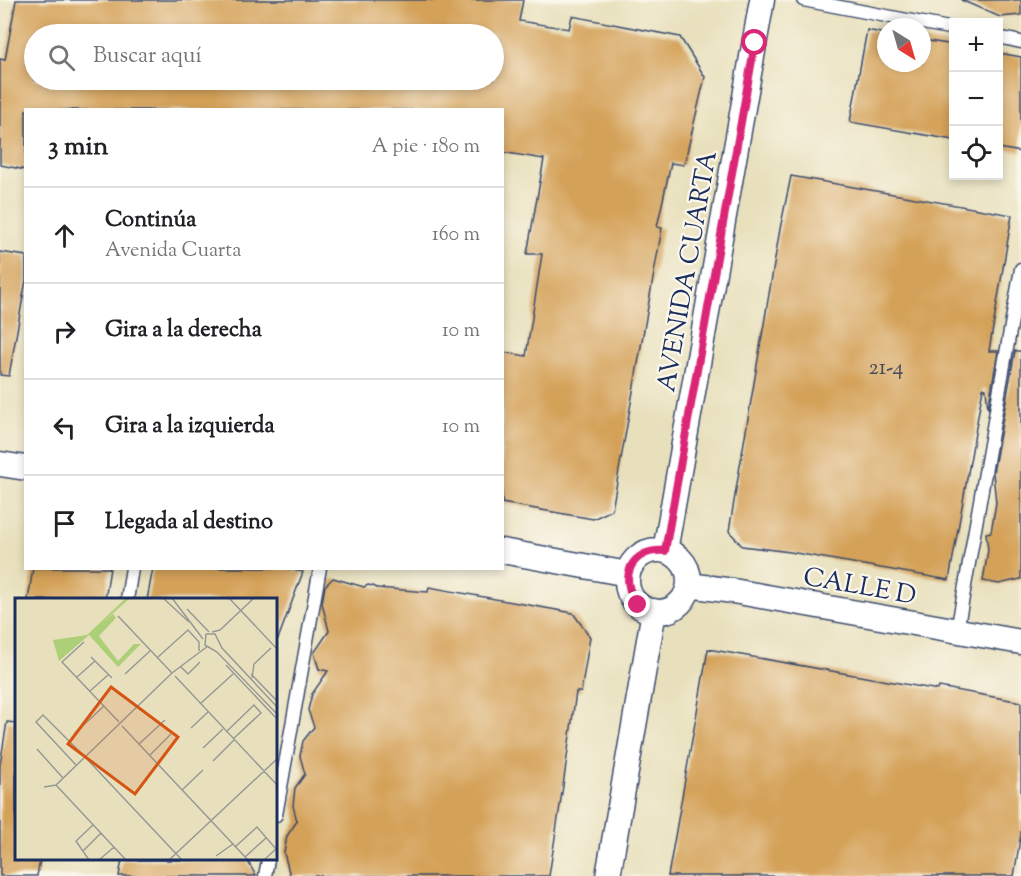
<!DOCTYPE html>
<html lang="es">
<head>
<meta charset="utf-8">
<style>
	:root { --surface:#fff; --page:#f2f2f2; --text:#202124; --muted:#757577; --line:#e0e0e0 }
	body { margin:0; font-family:"Sorts Mill Goudy",serif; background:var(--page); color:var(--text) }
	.controls { position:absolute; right:18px; top:18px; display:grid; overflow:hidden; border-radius:0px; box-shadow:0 3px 9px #0003 }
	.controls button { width:54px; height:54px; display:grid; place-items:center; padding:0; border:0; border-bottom:2px solid var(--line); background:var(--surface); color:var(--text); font:30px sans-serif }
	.compass { position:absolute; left:877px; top:18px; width:54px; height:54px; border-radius:50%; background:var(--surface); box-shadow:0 3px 9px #0003; rotate:143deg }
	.stop { position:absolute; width:18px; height:18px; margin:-14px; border:4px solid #db2777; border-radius:50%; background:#fff }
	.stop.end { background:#db2777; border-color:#fff; box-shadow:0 2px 6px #0008 }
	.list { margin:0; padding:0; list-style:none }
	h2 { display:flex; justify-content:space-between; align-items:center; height:78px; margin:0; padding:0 24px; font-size:26px }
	h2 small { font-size:20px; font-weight:400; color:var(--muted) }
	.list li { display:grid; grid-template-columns:39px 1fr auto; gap:18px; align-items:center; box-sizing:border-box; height:96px; padding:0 24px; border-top:2px solid var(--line) }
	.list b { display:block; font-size:22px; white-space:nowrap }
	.list p { margin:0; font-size:20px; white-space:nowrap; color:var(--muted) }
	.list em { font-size:20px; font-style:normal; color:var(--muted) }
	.icon { flex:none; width:33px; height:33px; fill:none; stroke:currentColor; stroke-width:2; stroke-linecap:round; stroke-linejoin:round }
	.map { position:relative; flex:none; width:1021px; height:876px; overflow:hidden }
	.search { position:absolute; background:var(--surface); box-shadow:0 3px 9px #0003; left:24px; top:24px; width:480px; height:66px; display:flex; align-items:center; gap:15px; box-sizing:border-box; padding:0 21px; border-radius:33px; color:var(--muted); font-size:22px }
	.panel { position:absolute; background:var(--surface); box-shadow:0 3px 9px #0003; left:24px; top:108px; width:480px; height:462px; border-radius:0px }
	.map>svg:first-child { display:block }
</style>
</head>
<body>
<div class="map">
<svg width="1021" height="876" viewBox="0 0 1021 876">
	<rect width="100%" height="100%" fill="#fbf7ec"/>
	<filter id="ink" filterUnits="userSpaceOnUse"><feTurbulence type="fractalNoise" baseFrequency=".0167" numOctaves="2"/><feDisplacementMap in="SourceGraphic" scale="12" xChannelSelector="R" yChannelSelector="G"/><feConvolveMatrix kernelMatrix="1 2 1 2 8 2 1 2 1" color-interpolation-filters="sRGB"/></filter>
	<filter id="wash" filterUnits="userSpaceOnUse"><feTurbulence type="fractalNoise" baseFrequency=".008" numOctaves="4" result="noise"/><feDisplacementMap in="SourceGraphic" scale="24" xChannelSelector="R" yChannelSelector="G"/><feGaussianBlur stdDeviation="1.35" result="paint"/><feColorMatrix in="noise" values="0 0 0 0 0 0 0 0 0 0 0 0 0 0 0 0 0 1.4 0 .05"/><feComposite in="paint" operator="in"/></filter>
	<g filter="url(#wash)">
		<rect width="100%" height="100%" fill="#e8e0bc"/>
		<g id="blocks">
			<path fill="#d4a159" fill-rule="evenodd" d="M16,0H523L519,21L569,29L572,16L680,37L705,77L684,165L671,163L657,227L662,228L612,510L593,519L502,503V352L526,356L542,254H527L544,159L502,152V110H26V170L0,165V59L5,60ZM34,34H494V80H34Z
				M961,0H1021V15L1000,17Z
				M867,30L886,34V63H922V40L954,45V140L850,122Z
				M999,53L1021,57V152L999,148Z
				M791,176L1012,215L989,351H998L988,409L986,389L983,388L949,580L790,552L742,546L729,531L780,229Z
				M0,252L26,256V280L9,376L0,375Z
				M1015,351H1021V579L999,584L983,581L988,550L986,533L991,532L996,503L993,473Z
				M33,568H110L105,600H28Z
				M153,568H284L303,572L278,639H276V600H147Z
				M333,578L364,587L368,585L373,586L377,588L428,592L429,587L573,613L590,637L581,692H576L563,786L549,876H290L284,853L287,836L297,821L293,806L295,788L305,774L300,756L303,741L314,727L308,710L312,694L328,671L319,669L314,653L329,631L322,603L325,586Z
				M708,649L938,690L939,687L1021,702V833L1014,876H668Z
				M7,722L16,723V860H40L37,876H0V765Z
				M122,860H247L256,876H119Z"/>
		</g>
	</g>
	<g filter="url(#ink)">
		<use href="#blocks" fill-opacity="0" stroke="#3a4a6c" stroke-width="1.5"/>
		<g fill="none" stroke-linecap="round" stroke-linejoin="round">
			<g stroke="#3a4a6c" stroke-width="15">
				<path id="lane" d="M803,0L954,29
					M998,37L1021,42
					M127,600L132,568
					M957,631L1021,269
					M276,815L320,568
					M265,876L268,860"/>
			</g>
			<g stroke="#3a4a6c" stroke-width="27">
				<path id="street" d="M0,464L26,468
					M627 581a31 31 0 1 1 62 0a31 31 0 1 1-62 0Z
					M502,551L628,574
					M665,551L762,0
					M689,585L733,591L1021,642
					M608,876L654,611"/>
			</g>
			<use href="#lane" stroke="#fff" stroke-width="12"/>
			<use href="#street" stroke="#fff" stroke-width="24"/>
		</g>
	</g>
	<g fill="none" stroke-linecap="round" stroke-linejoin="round" filter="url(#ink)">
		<path stroke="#db2777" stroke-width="8" d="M638,605C617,578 631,548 665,551L755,43"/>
	</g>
	<g text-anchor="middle" stroke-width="4.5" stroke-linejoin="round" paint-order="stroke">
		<g font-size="22" fill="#494c5d">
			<text x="886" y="374">21-4</text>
		</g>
		<g font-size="26" fill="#1b2f5e" stroke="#fbf7ec">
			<text transform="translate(686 271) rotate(-80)" y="9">AVENIDA CUARTA</text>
			<text transform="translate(860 585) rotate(10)" y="9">CALLE D</text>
		</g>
	</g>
	<g transform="translate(15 598)">
		<rect width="262" height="262" fill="#e8e0bc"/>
		<path d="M111,0H115L86,26L98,16L101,20L84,38L103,63L119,46H126L103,69L74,37L44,63L38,42L72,37Z" fill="#accf77"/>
		<path fill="none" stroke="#969996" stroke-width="1.5" d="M148,0L174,24M157,0L188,41M214,0L263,52M172,11L194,34M103,18L157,75M197,34L205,32L239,0M69,44L47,64L104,124M76,59L97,80M143,59L173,32L184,44V53M211,67L263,122M166,69L173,76L185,64M110,76L136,52M236,76L263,104M160,78L263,188M62,79L80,63M237,80L239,66L256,50M75,93L93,77M185,106L218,76M263,110L207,50L200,36H191L190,47L202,54L263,117M107,128L233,262M176,130L193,114M211,134L239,107L246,115L218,141M59,136L89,108M124,146L150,122M188,150L208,131M22,151L48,180M135,157L156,136M70,159L167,262M198,163L219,142M61,167L21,124L28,117L70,159M41,187L111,262M29,189L41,187L157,75L193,48M167,192L188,172M220,249L242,229L261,251L249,262M68,253L86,235M201,258L218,246M230,259L251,240M74,262L61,243L78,227M84,262L99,249M154,262L263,160"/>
		<path fill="#d45514" fill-opacity="0.15" stroke="#d45514" stroke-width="3" d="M96,89L163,139L120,196L53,146Z"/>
		<rect width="262" height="262" fill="none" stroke="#1b2f5e" stroke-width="3"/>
	</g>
</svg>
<div class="controls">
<button>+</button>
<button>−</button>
<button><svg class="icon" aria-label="locate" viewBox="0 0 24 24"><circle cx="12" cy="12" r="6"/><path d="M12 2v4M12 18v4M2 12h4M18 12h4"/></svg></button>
</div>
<svg class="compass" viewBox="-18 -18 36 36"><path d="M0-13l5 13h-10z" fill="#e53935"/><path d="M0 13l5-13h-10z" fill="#757577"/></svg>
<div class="stop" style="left:755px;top:43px"></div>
<div class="stop end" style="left:638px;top:605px"></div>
<div class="search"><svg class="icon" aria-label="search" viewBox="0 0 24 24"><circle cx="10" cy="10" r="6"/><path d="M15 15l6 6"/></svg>Buscar aquí</div>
<section class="panel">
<h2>3 min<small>A pie · 180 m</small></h2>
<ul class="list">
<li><svg class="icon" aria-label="ahead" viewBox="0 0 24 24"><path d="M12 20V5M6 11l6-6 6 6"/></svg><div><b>Continúa</b><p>Avenida Cuarta</p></div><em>160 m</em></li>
<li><svg class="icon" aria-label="right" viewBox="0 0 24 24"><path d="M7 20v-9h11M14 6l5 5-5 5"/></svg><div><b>Gira a la derecha</b></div><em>10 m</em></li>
<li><svg class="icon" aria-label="left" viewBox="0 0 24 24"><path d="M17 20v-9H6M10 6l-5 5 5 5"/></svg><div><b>Gira a la izquierda</b></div><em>10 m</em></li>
<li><svg class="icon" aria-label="arrive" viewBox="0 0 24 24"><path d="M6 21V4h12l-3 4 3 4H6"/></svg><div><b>Llegada al destino</b></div></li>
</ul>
</section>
</div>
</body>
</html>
